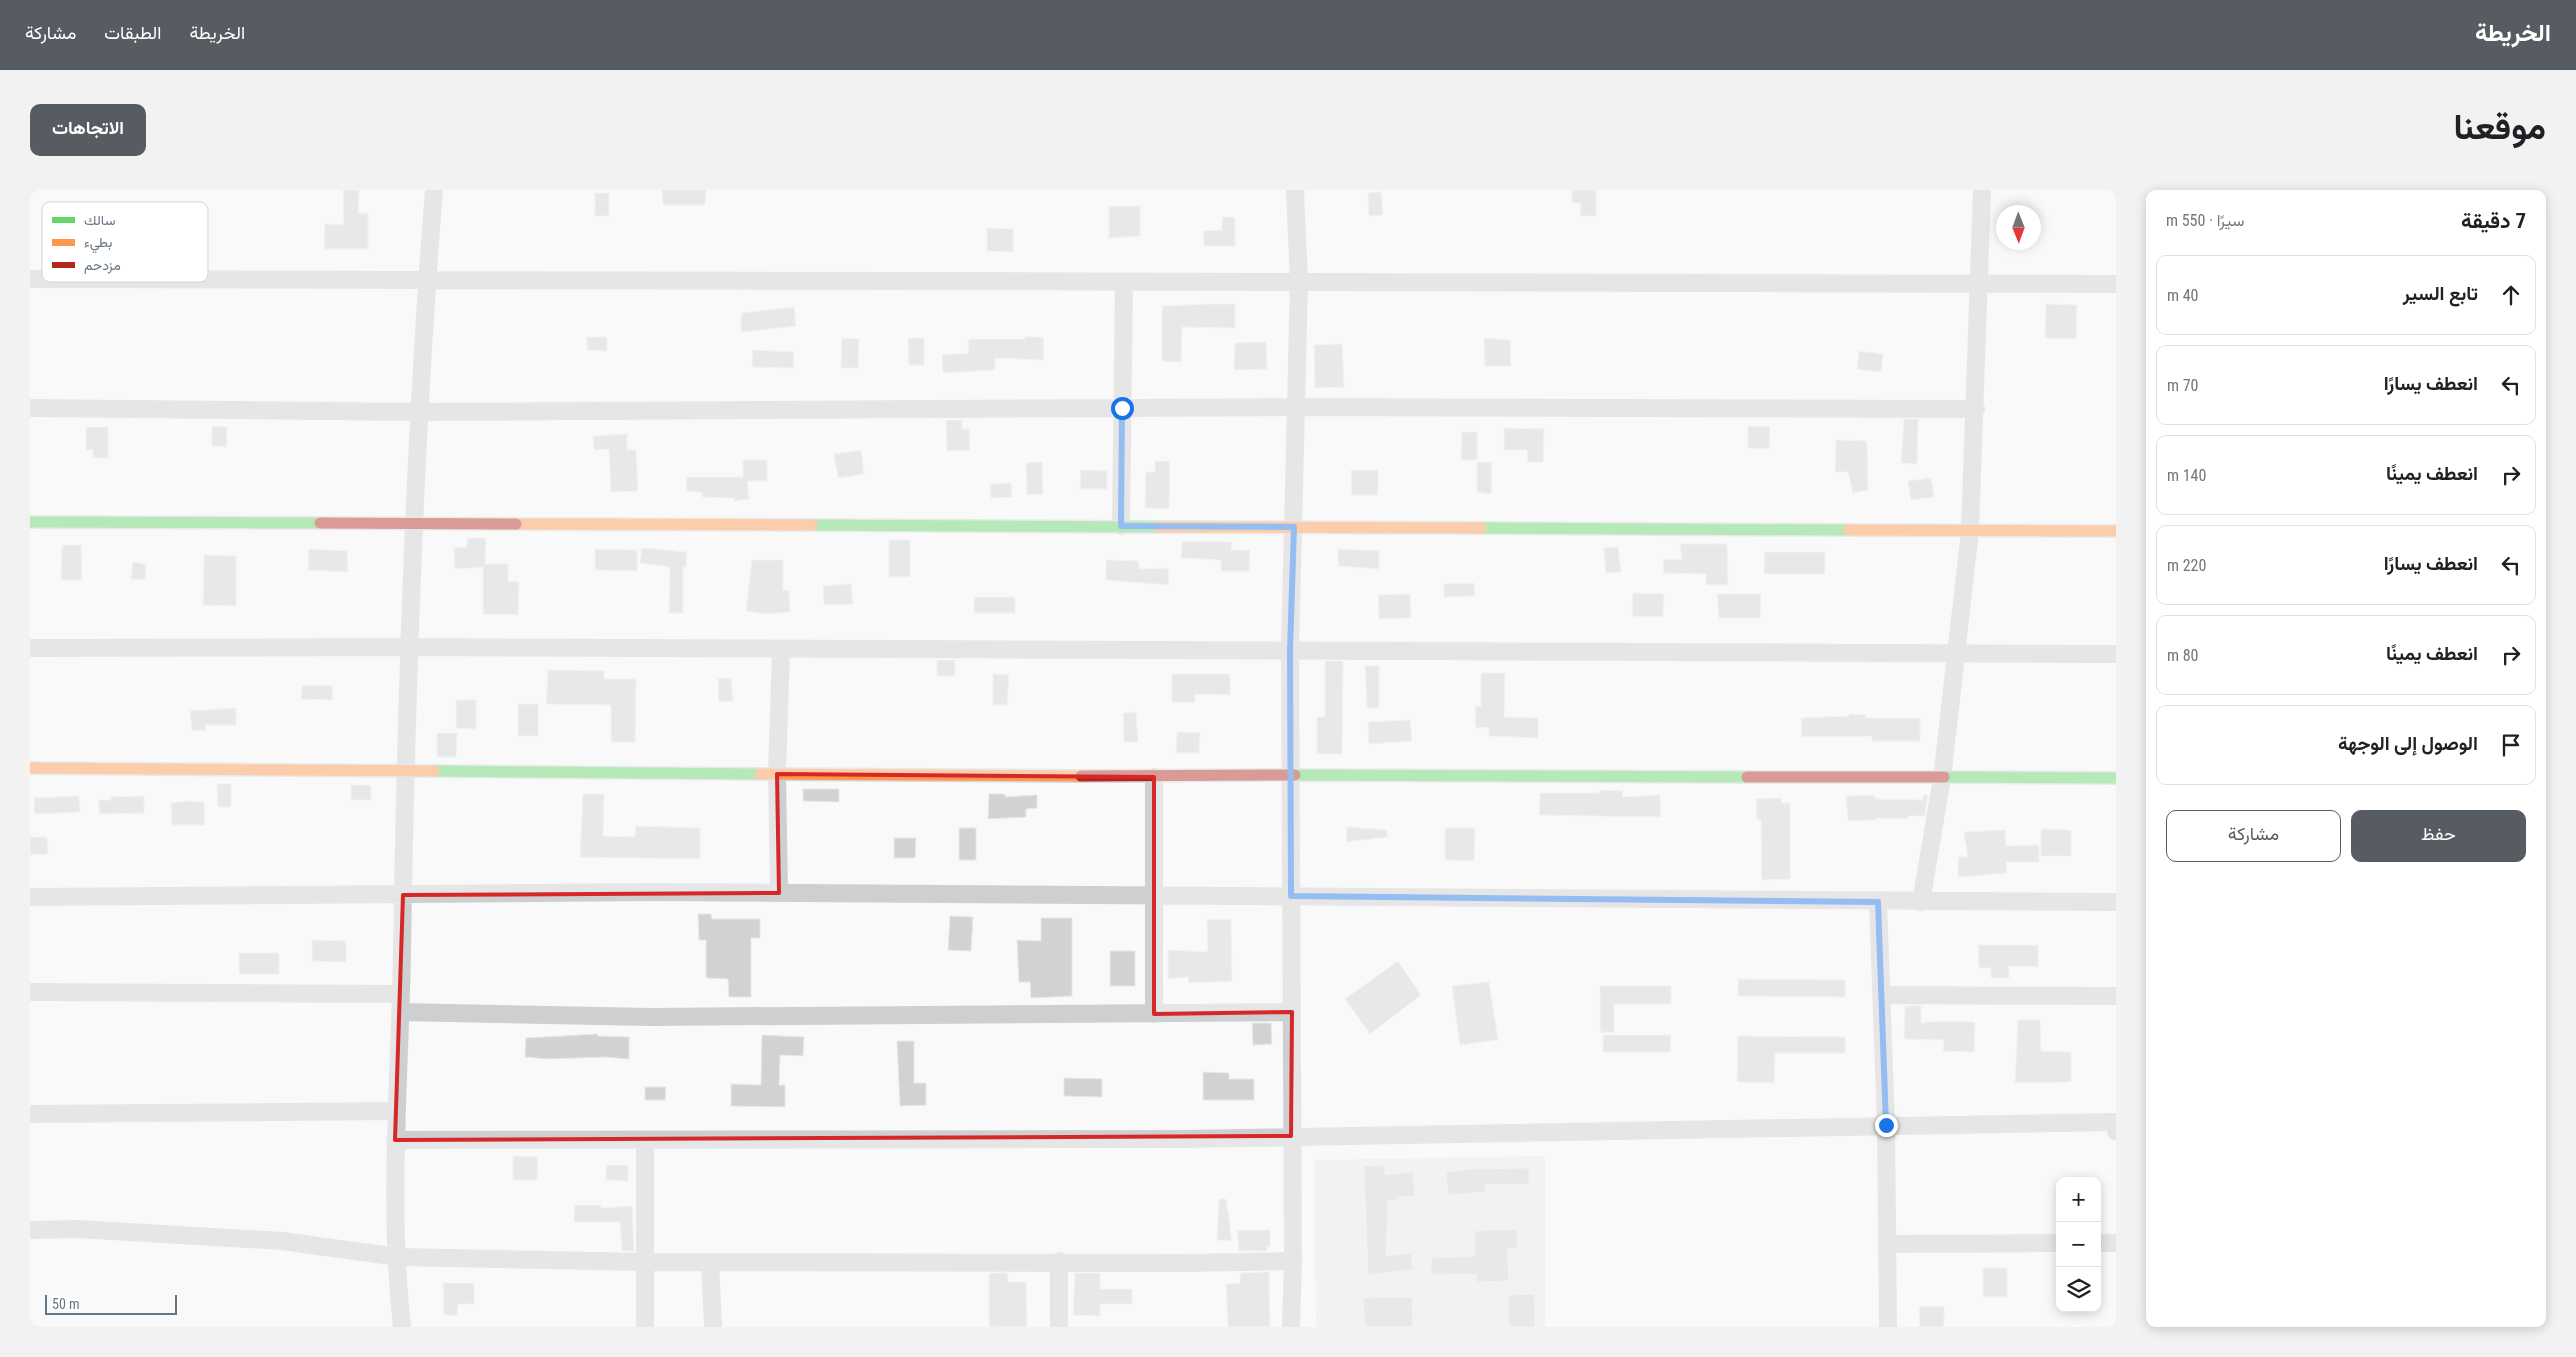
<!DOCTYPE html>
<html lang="ar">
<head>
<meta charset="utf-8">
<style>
	:root { --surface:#fff; --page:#f2f2f2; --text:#202124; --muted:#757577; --line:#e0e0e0; --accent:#565c61 }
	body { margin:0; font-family:"Roboto Condensed",Vazirmatn,sans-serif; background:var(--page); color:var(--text); direction:rtl }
	.controls { position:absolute; right:15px; bottom:15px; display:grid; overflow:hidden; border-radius:10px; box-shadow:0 2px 12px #0003 }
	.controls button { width:45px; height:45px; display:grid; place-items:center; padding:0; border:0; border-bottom:1px solid var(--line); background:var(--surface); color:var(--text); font:25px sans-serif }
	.compass { position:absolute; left:1966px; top:15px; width:45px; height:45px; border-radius:50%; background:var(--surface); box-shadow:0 2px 12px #0003; rotate:179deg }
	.scale { position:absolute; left:15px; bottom:12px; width:132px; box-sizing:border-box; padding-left:5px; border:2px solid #657683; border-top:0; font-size:14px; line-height:18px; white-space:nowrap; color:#657683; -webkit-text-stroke:4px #fff; paint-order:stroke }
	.stop { position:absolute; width:15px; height:15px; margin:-11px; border:4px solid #1a73e8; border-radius:50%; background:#fff }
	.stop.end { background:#1a73e8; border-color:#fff; box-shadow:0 1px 5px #0008 }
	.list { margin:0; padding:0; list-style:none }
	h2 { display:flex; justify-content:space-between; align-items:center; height:65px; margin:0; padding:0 20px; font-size:21px }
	h2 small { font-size:16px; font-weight:400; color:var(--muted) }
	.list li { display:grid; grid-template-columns:32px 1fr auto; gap:15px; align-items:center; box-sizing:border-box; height:80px; margin:0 10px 10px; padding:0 10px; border:1px solid var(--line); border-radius:10px }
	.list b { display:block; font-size:19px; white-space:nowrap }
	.list em { font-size:16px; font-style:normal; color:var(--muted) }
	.actions { display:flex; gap:10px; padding:15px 20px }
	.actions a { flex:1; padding:11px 0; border:1px solid var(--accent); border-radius:10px; text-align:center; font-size:18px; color:var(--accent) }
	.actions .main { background:var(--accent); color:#fff }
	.icon { flex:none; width:28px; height:28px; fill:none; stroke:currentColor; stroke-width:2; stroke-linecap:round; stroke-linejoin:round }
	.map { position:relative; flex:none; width:2086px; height:1137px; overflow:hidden; direction:ltr; border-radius:10px }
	header { display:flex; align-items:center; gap:30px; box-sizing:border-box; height:70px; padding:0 25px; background:var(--accent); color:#fff }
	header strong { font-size:24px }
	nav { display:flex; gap:28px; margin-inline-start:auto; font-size:18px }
	.intro { display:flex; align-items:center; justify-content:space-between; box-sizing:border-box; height:120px; padding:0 30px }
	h1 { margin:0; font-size:35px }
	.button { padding:12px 22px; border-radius:10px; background:var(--accent); color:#fff; font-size:18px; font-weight:700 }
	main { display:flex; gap:30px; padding:0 30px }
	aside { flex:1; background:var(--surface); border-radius:10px; box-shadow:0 2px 12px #0003 }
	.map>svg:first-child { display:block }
</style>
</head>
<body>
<header>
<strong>الخريطة</strong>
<nav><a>الخريطة</a><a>الطبقات</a><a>مشاركة</a></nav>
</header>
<div class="intro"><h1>موقعنا</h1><a class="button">الاتجاهات</a></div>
<main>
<aside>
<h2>7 دقيقة<small>سيرًا · 550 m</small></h2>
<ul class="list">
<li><svg class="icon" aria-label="ahead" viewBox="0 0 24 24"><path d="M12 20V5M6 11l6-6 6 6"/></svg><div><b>تابع السير</b></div><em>40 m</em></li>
<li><svg class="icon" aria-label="left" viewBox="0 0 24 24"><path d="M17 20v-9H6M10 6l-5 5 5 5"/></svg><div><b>انعطف يسارًا</b></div><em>70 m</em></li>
<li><svg class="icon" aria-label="right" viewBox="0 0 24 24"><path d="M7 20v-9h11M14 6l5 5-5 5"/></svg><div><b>انعطف يمينًا</b></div><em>140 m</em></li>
<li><svg class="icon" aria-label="left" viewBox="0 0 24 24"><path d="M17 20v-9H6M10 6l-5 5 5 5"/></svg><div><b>انعطف يسارًا</b></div><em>220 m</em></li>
<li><svg class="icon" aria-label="right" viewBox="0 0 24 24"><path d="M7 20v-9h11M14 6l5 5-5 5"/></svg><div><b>انعطف يمينًا</b></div><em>80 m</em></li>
<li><svg class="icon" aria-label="arrive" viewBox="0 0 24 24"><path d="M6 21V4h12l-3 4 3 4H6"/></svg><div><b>الوصول إلى الوجهة</b></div></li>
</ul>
<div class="actions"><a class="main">حفظ</a><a>مشاركة</a></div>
</aside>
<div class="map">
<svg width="2086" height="1137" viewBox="0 0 2086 1137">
	<rect width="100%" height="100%" fill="#f9f9f9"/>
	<path fill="#e8e9e9" d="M1515,966V1137H1286L1284,970Z"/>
	<path fill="#d0d2d3" stroke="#e8e8e8" d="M313,0H329L328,23H338V59H294L295,34L314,35Z
		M632,0H676L675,15H633Z
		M1542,0H1566V26H1550L1551,13H1542Z
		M1351,2L1353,25L1339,26L1338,3Z
		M565,3H579V26H565Z
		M1079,16H1110V46L1079,48Z
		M1192,27H1205V56H1174L1173,41L1192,40Z
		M957,38L983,39V62L957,61Z
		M1180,114H1205V138L1152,137L1151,172L1132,171V116Z
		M2016,114L2047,115L2046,149L2015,148Z
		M764,117L766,136L711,142V123Z
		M557,147H577V161L557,160Z
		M995,147H1013L1014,170L965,168V180L913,183L912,165L939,163L938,149H995Z
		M812,148L829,149L828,178H811Z
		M878,148H894V175H879Z
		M1454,148L1480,150L1481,176H1455Z
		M1236,152L1237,179L1204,180L1205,153Z
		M1312,154L1314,197L1285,198L1284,155Z
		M723,160L764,162L763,178L722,177Z
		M1829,161L1853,164L1851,182L1827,179Z
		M1874,229H1888L1887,274L1871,273Z
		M916,230H932V239H939L940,260L917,261Z
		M182,236L197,237L196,257L182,256Z
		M1718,236L1740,237L1739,259L1718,258Z
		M56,237H78V268H63V260H56Z
		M1474,238L1514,239L1513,272H1498L1497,260H1474Z
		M1432,242H1447V270H1431Z
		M597,244V260H606L608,301L581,302L579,259L564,260L563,246Z
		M1806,250L1837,251L1838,300L1823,303L1818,282H1805Z
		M831,260L834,284L808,288L804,264Z
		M713,270H737V291H717L719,309L705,311L704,308L672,307V302L656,301L657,287H713Z
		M1125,271H1140L1139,319L1115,318L1116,282H1125Z
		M1012,272L1013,304L997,305L996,273Z
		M1447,272H1462L1461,304L1447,302Z
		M1051,280L1077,281V299H1050Z
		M1321,280H1348V305H1322Z
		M1901,288L1904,307L1881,310L1878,291Z
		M981,293L982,307L961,308L960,294Z
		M437,348H456L455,374H478V391L489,392L488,425L453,424V377L425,379L424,358L437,357Z
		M859,350H880V387H859Z
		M1152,351L1202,352L1201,360H1220L1219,381H1191V370L1151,368Z
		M1650,354H1697L1698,395H1676V384L1633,383L1634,369L1652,370Z
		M32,355H51L52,390H31Z
		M1588,357L1591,382L1576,383L1574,358Z
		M612,358L657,362L656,377H653V423H639L640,377L610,373Z
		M279,359L317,361L318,382L278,380Z
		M565,359L607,360V381L565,380Z
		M1308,359L1349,361V379L1308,376Z
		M1735,362H1795V384H1734Z
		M174,365L206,366V416L173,415Z
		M722,370H753V400H759L760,422L735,424L716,421Z
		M1076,370L1109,371V379L1138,378L1139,395L1076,390Z
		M103,372L116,374L115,390L101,389Z
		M1444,393L1445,406L1414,407V394Z
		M821,394L823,414L794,415L793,396Z
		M1603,403L1634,404L1633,427L1602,426Z
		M1380,404L1381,428L1349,429L1348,405Z
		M1687,404H1731L1730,428H1689Z
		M944,407H985V423H944Z
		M907,470H925V486H907Z
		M1295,471H1313L1312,564H1287V527H1295Z
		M1335,476H1349V518H1337Z
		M518,480L574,481V489H606L605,552H581V515L516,514Z
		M1451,483H1475L1474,527L1508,528V548L1459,546V537L1446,538L1445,516H1451Z
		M963,484L979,485L977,515H963Z
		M1142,484H1200V505L1165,504V513L1142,512Z
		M701,488L703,511L689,512L688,489Z
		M272,495L303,496L302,510L271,509Z
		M426,510H446V539L426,538Z
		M488,514H508V546H488Z
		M206,518V535H175L176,540L162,541L160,521Z
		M1106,522L1108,552H1094L1093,523Z
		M1819,524L1836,525V528H1890V551H1842V546L1772,547L1771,528L1819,526Z
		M1380,530L1382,551L1339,554L1338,532Z
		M1147,542L1170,543L1169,563H1146Z
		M407,543H427L426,567H407Z
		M187,594H201V617H188Z
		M321,595H341V610H321Z
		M773,599H809V612L773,611Z
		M1570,600L1593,601L1592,607L1630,605L1631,627L1509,625L1510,603H1570Z
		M553,604H574L573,646L605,647L606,636L670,638V669L550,667Z
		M959,604H975V607L1007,605V618L996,619V627L958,629Z
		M1844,605L1845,609L1893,610V605H1898L1895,626H1878V629L1846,628V630L1818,631L1816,606Z
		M49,606L50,622L5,624L4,608Z
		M114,606V623L69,624V610H81V607Z
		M1751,608V613H1760V689L1732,690L1731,629L1727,630L1726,609Z
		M159,611L174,612L175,635H142L141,613Z
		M1317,637L1357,640V647L1316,652Z
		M929,638H946V670H929Z
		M1415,638H1445L1444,671L1415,670Z
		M2011,639L2041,640V666H2011Z
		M1975,640L1976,656L2009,655V672H1976L1977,683L1928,687V667H1938L1934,642Z
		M0,647H17L18,664L0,665Z
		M864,648H886L885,668H864Z
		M668,724H681L682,729H730V748H721V807H699L698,789L676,788V750H669Z
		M920,726L943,727L941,761L918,760Z
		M1011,728H1042V806L1001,808L1000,792H989L987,750L1011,751Z
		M1201,729L1202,791L1158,793L1159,787L1138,789V760L1178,762L1177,730Z
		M282,750L316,751V772L282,771Z
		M1948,755H2008V777L1979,776V788H1961V778H1949Z
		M1080,761H1105V796H1080Z
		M209,763H249V784H209Z
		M1368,771L1391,805L1340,844L1315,809Z
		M1708,789L1815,790V807L1708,806Z
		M1459,792L1468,850L1430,855L1422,796Z
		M1570,796H1641V814H1584V842H1570Z
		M1875,816H1891V833L1912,831L1945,832L1944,862L1913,861L1914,850L1874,849Z
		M1988,830H2010L2011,861L2041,862V892L1985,893Z
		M1222,833H1241L1242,854L1223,855Z
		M568,844V846L599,847V869L574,867L519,869L495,867L496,848Z
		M732,845L774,847L773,866L750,865L749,895H755V917L701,916V894L731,895Z
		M1573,845H1641L1640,862H1573Z
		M1708,846L1815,847V863H1745L1744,893L1707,892Z
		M867,851H884V893H896V915L870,916Z
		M1173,882L1199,883V889H1224V910H1173Z
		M1034,888L1072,889V907L1034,906Z
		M615,897H636L635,910H615Z
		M483,966L508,967L507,990H483Z
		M576,975H598V991L576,990Z
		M1355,975V985L1383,982L1385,1006L1367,1007V1010L1358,1011L1356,1066L1381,1063L1383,1079L1338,1085L1334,976Z
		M1499,978V994L1455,995V1002L1418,1005L1416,982L1441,979Z
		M1189,1009H1196L1202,1051L1187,1050Z
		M545,1015H571V1018L602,1016L604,1061H592L590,1032H544Z
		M1487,1039L1488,1058L1477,1059L1479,1091L1447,1092L1446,1084L1401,1085V1068L1445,1066L1444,1041Z
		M1207,1040H1240V1057H1237V1061H1209Z
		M1953,1078H1977V1107H1953Z
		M1239,1082L1240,1137H1198L1196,1094L1210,1093V1083Z
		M959,1083H978V1092H996L997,1137L959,1136Z
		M1045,1083H1070V1099H1102V1114H1070V1126L1043,1125Z
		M413,1093H444V1114H428L427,1126L414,1125Z
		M1504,1104L1505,1137H1479L1478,1105Z
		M1382,1107L1383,1137H1335L1333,1108Z
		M1914,1116V1137H1890L1889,1117Z"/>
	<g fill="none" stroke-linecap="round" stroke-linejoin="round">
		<g stroke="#d5d6d7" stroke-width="14">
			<path id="fast" d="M0,332L290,333
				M782,335L1128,337
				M1451,338L1818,340
				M404,581L730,584
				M1265,585L1717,587
				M1914,587L2086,588"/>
		</g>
		<g stroke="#d5d6d7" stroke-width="14">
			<path id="slow" d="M486,334L782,335
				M1128,337L1451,338
				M1818,340L2086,341
				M0,578L404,581
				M730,584L1051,586"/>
		</g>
		<g stroke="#d5d6d7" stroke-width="14">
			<path id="jam" d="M290,333L486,334
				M1051,586L1265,585
				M1717,587H1914"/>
		</g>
		<path stroke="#cecfd0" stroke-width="18" d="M0,89L2086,94
			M0,218L389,222L1267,217L1946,219
			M1091,336L1094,92
			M0,458L379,457L2086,464
			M749,703L747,584L751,459
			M0,707L625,702L2086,712
			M1848,712L1856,935L1858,1137
			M1891,712L1912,588L1940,341L1952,0
			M0,802L371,804
			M1852,805L2086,806
			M370,822L621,827L1262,822
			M1124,824V587
			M0,924L367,921
			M365,950L1153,949L2086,932V942
			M615,950V1137
			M0,1040L48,1039L252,1051L368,1067L615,1072L1153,1073L1263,1071
			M2067,1053H2086
			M1858,1054L2030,1053
			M1029,1071V1137
			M680,1072L683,1137
			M372,1137C358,1012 370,886 372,760C376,506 384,253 404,0
			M1261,1137L1263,1071L1260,460L1269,92L1265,0"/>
		<use href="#fast" stroke="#63d668" stroke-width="11"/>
		<use href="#slow" stroke="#ff974d" stroke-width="11"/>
		<use href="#jam" stroke="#b3261e" stroke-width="11"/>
	</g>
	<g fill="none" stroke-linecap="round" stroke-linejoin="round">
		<path stroke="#1a73e8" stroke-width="6" d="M1092,218L1091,336L1264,337L1260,460L1261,706L1848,712L1856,935"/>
	</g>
	<path d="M0 0H2086V1137H0ZM747,584L1124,587V824L1262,822L1261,946L365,950L373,705L749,703Z" fill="#f9f9f9" fill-opacity=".55" fill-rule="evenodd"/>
	<path fill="none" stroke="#d62828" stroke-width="4" stroke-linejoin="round" d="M747,584L1124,587V824L1262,822L1261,946L365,950L373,705L749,703Z"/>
	<rect x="12" y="12" width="166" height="80" rx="8" fill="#fff" stroke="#d1d6da" stroke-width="1"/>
	<rect x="22" y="27" width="23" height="6" fill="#63d668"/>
	<rect x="22" y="49" width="23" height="7" fill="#ff974d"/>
	<rect x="22" y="72" width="23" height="6" fill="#b3261e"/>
	<g font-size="14" fill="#657683">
		<text x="54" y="35">سالك</text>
		<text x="54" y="57">بطيء</text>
		<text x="54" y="80">مزدحم</text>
	</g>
</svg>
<div class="controls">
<button>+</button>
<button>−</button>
<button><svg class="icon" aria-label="layers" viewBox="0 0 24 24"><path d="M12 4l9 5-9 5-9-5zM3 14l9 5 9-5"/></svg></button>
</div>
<svg class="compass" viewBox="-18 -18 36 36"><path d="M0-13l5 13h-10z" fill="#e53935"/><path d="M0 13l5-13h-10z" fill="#757577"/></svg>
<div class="scale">50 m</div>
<div class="stop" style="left:1092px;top:218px"></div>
<div class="stop end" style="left:1856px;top:935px"></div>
</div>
</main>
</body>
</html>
